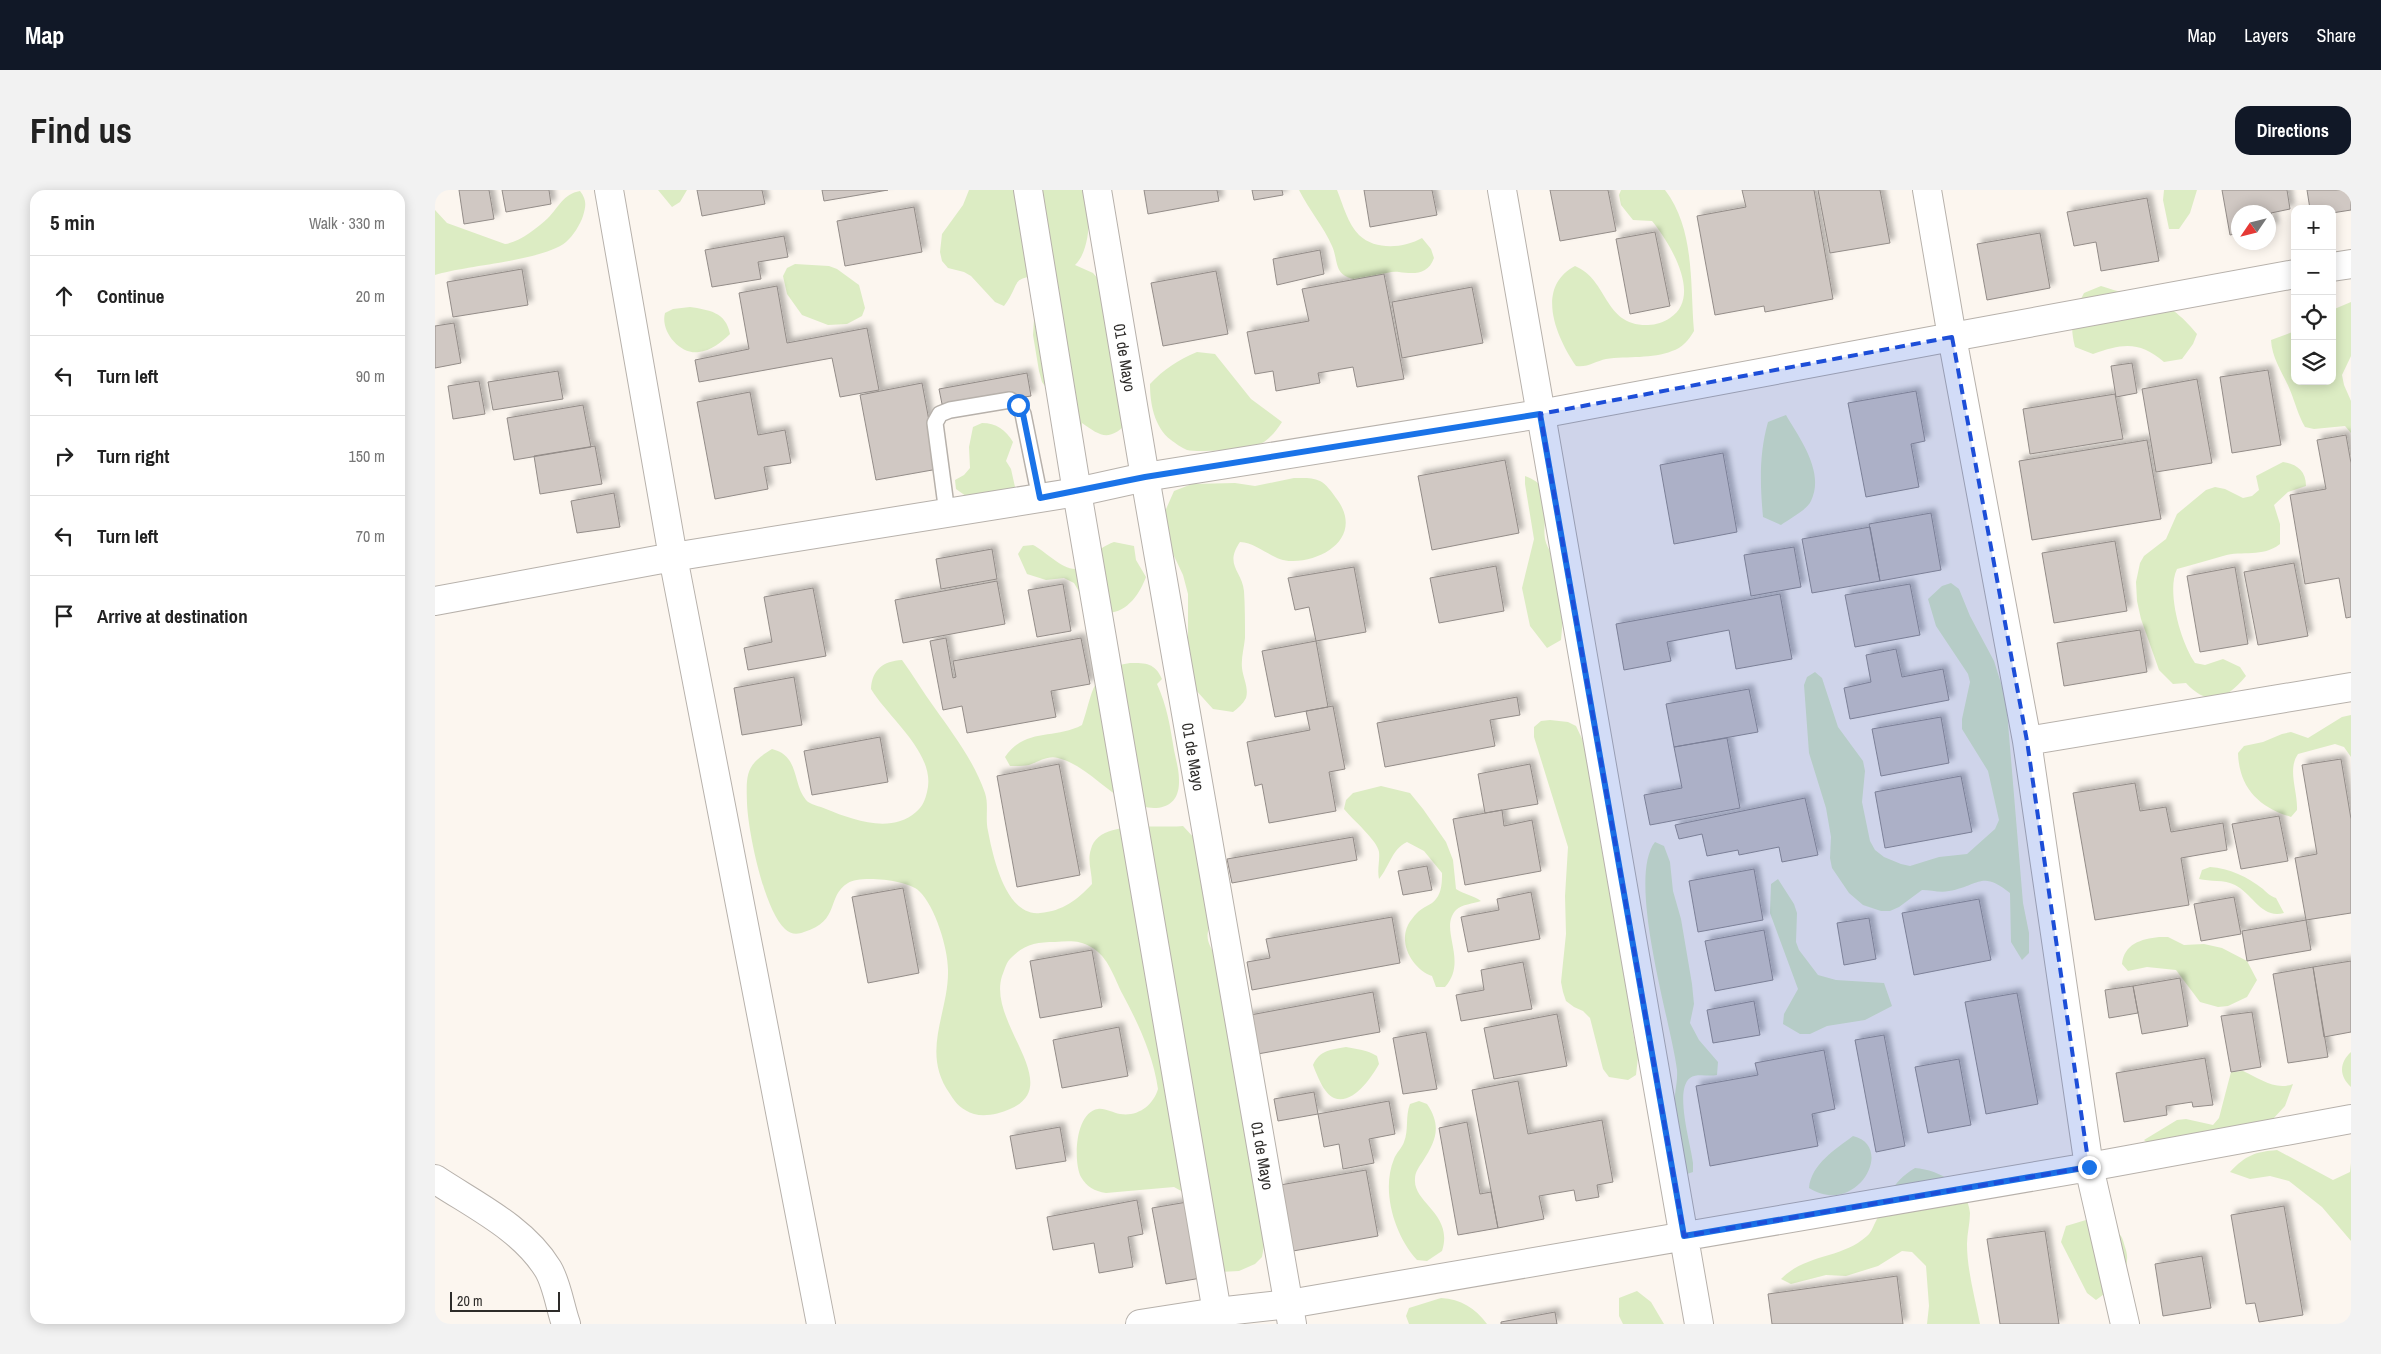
<!DOCTYPE html>
<html lang="en">
<head>
<meta charset="utf-8">
<style>
	:root { --surface:#fff; --page:#f2f2f2; --text:#222; --muted:#767676; --line:#e0e0e0; --accent:#111827 }
	body { margin:0; font-family:"Archivo Narrow",sans-serif; background:var(--page); color:var(--text) }
	.controls { position:absolute; right:15px; top:15px; display:grid; overflow:hidden; border-radius:10px; box-shadow:0 2px 12px #0003 }
	.controls button { width:45px; height:45px; display:grid; place-items:center; padding:0; border:0; border-bottom:1px solid var(--line); background:var(--surface); color:var(--text); font:25px sans-serif }
	.compass { position:absolute; left:1796px; top:15px; width:45px; height:45px; border-radius:50%; background:var(--surface); box-shadow:0 2px 12px #0003; rotate:235deg }
	.scale { position:absolute; left:15px; bottom:12px; width:110px; box-sizing:border-box; padding-left:5px; border:2px solid #2d2b29; border-top:0; font-size:14px; line-height:18px; white-space:nowrap; color:#2d2b29; -webkit-text-stroke:4px #fcf6ef; paint-order:stroke }
	.stop { position:absolute; width:15px; height:15px; margin:-11px; border:4px solid #1a73e8; border-radius:50%; background:#fff }
	.stop.end { background:#1a73e8; border-color:#fff; box-shadow:0 1px 5px #0008 }
	.list { margin:0; padding:0; list-style:none }
	h2 { display:flex; justify-content:space-between; align-items:center; height:65px; margin:0; padding:0 20px; font-size:21px }
	h2 small { font-size:16px; font-weight:400; color:var(--muted) }
	.list li { display:grid; grid-template-columns:32px 1fr auto; gap:15px; align-items:center; box-sizing:border-box; height:80px; padding:0 20px; border-top:1px solid var(--line) }
	.list b { display:block; font-size:19px; white-space:nowrap }
	.list em { font-size:16px; font-style:normal; color:var(--muted) }
	.icon { flex:none; width:28px; height:28px; fill:none; stroke:currentColor; stroke-width:2; stroke-linecap:round; stroke-linejoin:round }
	.map { position:relative; flex:none; width:1916px; height:1134px; overflow:hidden; border-radius:15px }
	header { display:flex; align-items:center; gap:30px; box-sizing:border-box; height:70px; padding:0 25px; background:var(--accent); color:#fff }
	header strong { font-size:24px }
	nav { display:flex; gap:28px; margin-inline-start:auto; font-size:18px }
	.intro { display:flex; align-items:center; justify-content:space-between; box-sizing:border-box; height:120px; padding:0 30px }
	h1 { margin:0; font-size:35px }
	.button { padding:12px 22px; border-radius:15px; background:var(--accent); color:#fff; font-size:18px; font-weight:700 }
	main { display:flex; gap:30px; padding:0 30px }
	aside { flex:1; background:var(--surface); border-radius:15px; box-shadow:0 2px 12px #0003 }
	.map>svg:first-child { display:block }
</style>
</head>
<body>
<header>
<strong>Map</strong>
<nav><a>Map</a><a>Layers</a><a>Share</a></nav>
</header>
<div class="intro"><h1>Find us</h1><a class="button">Directions</a></div>
<main>
<aside>
<h2>5 min<small>Walk · 330 m</small></h2>
<ul class="list">
<li><svg class="icon" aria-label="ahead" viewBox="0 0 24 24"><path d="M12 20V5M6 11l6-6 6 6"/></svg><div><b>Continue</b></div><em>20 m</em></li>
<li><svg class="icon" aria-label="left" viewBox="0 0 24 24"><path d="M17 20v-9H6M10 6l-5 5 5 5"/></svg><div><b>Turn left</b></div><em>90 m</em></li>
<li><svg class="icon" aria-label="right" viewBox="0 0 24 24"><path d="M7 20v-9h11M14 6l5 5-5 5"/></svg><div><b>Turn right</b></div><em>150 m</em></li>
<li><svg class="icon" aria-label="left" viewBox="0 0 24 24"><path d="M17 20v-9H6M10 6l-5 5 5 5"/></svg><div><b>Turn left</b></div><em>70 m</em></li>
<li><svg class="icon" aria-label="arrive" viewBox="0 0 24 24"><path d="M6 21V4h12l-3 4 3 4H6"/></svg><div><b>Arrive at destination</b></div></li>
</ul>
</aside>
<div class="map">
<svg width="1916" height="1134" viewBox="0 0 1916 1134">
	<defs>
		<filter id="shadow"><feDropShadow dx="4.5" dy="-4.5" stdDeviation="2.5" flood-color="#0004"/></filter>
	</defs>
	<rect width="100%" height="100%" fill="#fcf6ef"/>
	<path fill="#dcecc3" d="M223,0H252L245,12L237,17Z
		M534,0H651C656,20 656,60 640,75L658,83L665,91L690,235C673,252 664,245 647,233V240L627,220L607,192L604,181L598,145L600,114L609,85C573,88 587,92 569,116L560,112L536,86L529,82L513,78L507,71L505,62L507,44L528,15Z
		M864,0H902C908,15 913,34 924,45C941,61 969,58 987,48L996,59L999,68C993,85 979,84 964,82C948,80 931,94 915,88C899,83 903,69 897,56C889,37 874,20 864,0Z
		M1186,0H1230C1260,39 1255,94 1259,141C1254,150 1247,158 1237,161C1218,169 1192,166 1171,169C1161,171 1152,178 1141,176C1122,148 1099,98 1140,76C1174,90 1168,136 1213,135C1221,135 1229,132 1235,128C1268,107 1235,53 1217,31L1198,30L1186,15L1184,5Z
		M1729,0H1762L1755,23L1744,39H1734L1728,10Z
		M145,1C152,10 151,16 148,26C145,35 138,46 131,52C108,71 32,75 0,85V20L12,33L70,54C85,52 102,38 113,28C124,17 128,4 145,1Z
		M360,74L394,76L402,79L424,95L430,118L427,126L412,134L393,135L367,125L352,104L348,86L352,78Z
		M1666,96C1710,111 1729,103 1762,144L1758,154L1747,169L1729,172C1705,151 1688,153 1658,164L1640,157C1634,133 1638,125 1649,103Z
		M1916,112V166L1907,185L1909,195L1916,211V243L1910,236L1879,239L1870,237C1863,225 1860,212 1855,200C1848,183 1837,169 1836,150L1860,141V191H1897V120Z
		M255,117C274,120 291,122 295,144C287,152 275,161 264,162C245,165 225,141 230,123L238,119Z
		M762,162L780,164L816,209L847,232C842,240 836,247 829,252C817,259 766,263 752,260C747,258 740,253 736,250C719,237 715,213 715,194C729,179 743,170 762,162Z
		M1351,225C1365,249 1390,282 1376,311C1372,320 1354,329 1346,335L1328,327C1325,294 1324,264 1333,232Z
		M547,233C561,233 571,240 578,252L571,271L576,279L580,297L574,303L538,311L521,299L520,290L529,285L535,278L534,257L538,237Z
		M1848,272C1862,274 1871,281 1871,296L1853,302L1839,315L1845,334V354C1827,368 1808,360 1788,366C1773,370 1758,375 1742,379C1731,401 1746,453 1760,473L1770,475L1788,469L1805,477L1811,486C1792,509 1774,518 1751,493L1738,494L1724,480L1706,429L1702,411L1701,392L1705,373L1709,366L1731,349L1742,324L1771,300L1780,297L1790,299L1808,308L1817,306L1824,300L1821,286Z
		M1090,286C1124,298 1106,325 1110,349C1112,360 1122,369 1125,380C1131,402 1128,428 1126,450L1112,458L1095,436L1087,398L1099,349L1090,294Z
		M859,288C867,288 877,287 885,291C891,294 897,302 901,308C928,343 894,370 858,371C838,372 824,353 805,352C789,375 807,381 809,401C810,416 810,433 810,448C809,458 806,468 807,478C808,488 814,498 811,508C808,514 803,518 798,522L778,519L759,498L753,460V404L748,385L730,347L728,326L739,301L757,294L800,293L820,296Z
		M679,352L699,356L701,370L711,387C705,403 693,422 673,423C667,423 660,420 654,419L639,393L629,388L611,390L592,384L583,364L588,356L598,355C611,361 634,388 649,376C662,366 660,359 679,352Z
		M1516,393L1524,399L1535,426L1559,471L1571,509L1588,713L1594,743V763L1587,770L1576,752L1575,703C1547,680 1545,695 1514,701C1505,703 1496,700 1487,700L1464,717L1455,721H1446L1428,715L1414,703L1397,678L1395,668L1396,647L1391,618L1374,563L1369,495L1372,487L1380,482L1387,488L1403,537L1428,571L1430,581L1427,612L1435,651L1440,660L1449,667L1466,674L1475,676L1504,667L1532,664L1560,639L1564,630L1553,581L1527,539V529L1535,492L1533,484L1501,436L1493,409L1507,396Z
		M467,470C478,485 488,502 499,517C518,544 539,571 550,603C554,615 550,628 553,641C558,667 571,727 605,723C628,721 642,710 657,694C657,682 652,671 656,659C664,628 724,639 748,636L761,650L777,733C768,746 774,755 782,768L805,886V914L834,1027L827,1067L820,1074L804,1081L785,1082L748,1002L739,997L671,1003C659,1001 652,997 646,987C638,972 640,922 663,919C670,918 678,923 685,924C702,927 718,916 723,899C718,865 704,835 688,805C679,788 674,767 656,757C645,750 633,751 620,752C602,752 590,754 577,767C571,772 570,779 567,786C552,833 631,895 575,919C564,924 550,927 539,924C527,920 521,914 515,904C485,862 514,823 513,780C513,758 500,716 484,701C473,690 425,685 413,693C391,706 406,731 369,742C362,745 355,744 350,739C329,720 313,641 312,613C311,583 311,575 337,559C365,566 357,593 371,610C375,615 385,616 391,619C418,630 456,644 481,622C488,616 490,610 492,602C502,564 454,529 436,499C437,480 448,471 467,470Z
		M695,473C711,473 720,473 727,489L722,494C732,516 735,536 739,560C741,570 744,580 744,590C745,622 717,622 694,612C669,601 651,575 623,568C613,565 603,572 594,575C588,576 581,576 575,576L570,567C591,537 619,550 647,535C658,504 656,478 695,473Z
		M1916,525V567L1909,557L1900,554L1863,564C1852,580 1863,601 1862,620L1856,627C1823,617 1804,597 1803,563L1809,556L1828,552L1847,544L1856,542L1873,548L1907,527Z
		M1115,530L1133,532L1141,536L1157,570L1167,661L1192,786L1197,838L1203,867L1201,885L1193,890L1174,887L1168,879L1155,828L1148,821L1139,817L1131,811L1128,802L1126,792L1131,744L1130,706L1133,657L1099,547V537L1106,531Z
		M946,596L975,603L988,619L1011,652L1018,670L1021,699C1030,705 1038,705 1046,711C1038,714 1027,714 1021,720C1003,739 1034,770 1010,797H1001L997,786C979,780 963,755 973,735C975,731 979,726 982,723C987,717 997,715 1001,709C1007,702 1007,691 1007,683L989,661L972,652C956,660 955,676 944,689C942,679 945,671 944,662C943,651 917,629 909,619L911,610L918,603Z
		M1220,652L1229,656L1235,672L1238,701L1246,729L1257,794L1259,814L1255,833L1264,850L1283,872L1282,885C1273,887 1262,883 1255,888C1239,900 1256,955 1258,973V982L1249,985C1246,964 1240,943 1239,921C1238,908 1243,894 1242,880C1236,832 1191,689 1220,652Z
		M1775,677C1794,678 1813,687 1828,699C1832,703 1835,706 1841,708L1849,723C1826,729 1818,704 1800,695C1789,689 1775,692 1764,689L1767,680Z
		M1343,689L1359,714L1362,723L1361,752L1364,760L1383,785L1401,790L1449,793L1457,816L1430,830L1392,836L1375,844H1365L1348,834L1349,824L1363,799L1335,723L1336,694Z
		M1724,747H1733L1749,755L1769,754L1787,758L1812,771L1822,790L1812,807L1793,816L1783,817L1765,812L1741,780L1712,777L1693,781L1687,774C1689,754 1706,749 1724,747Z
		M911,857C922,859 932,860 942,866L944,874C937,887 917,916 899,908C889,904 882,885 878,875C885,860 895,860 911,857Z
		M1916,862V897C1904,886 1904,873 1916,862Z
		M1808,881C1824,888 1840,901 1858,894L1850,916L1837,930L1717,957L1709,950L1742,930L1751,929L1778,935L1784,928L1796,882Z
		M984,911L992,914C1007,936 1001,951 988,971C984,977 980,982 980,989C978,1013 1019,1024 1007,1061L992,1071L982,1070C959,1045 946,1000 959,969C961,963 967,958 969,952C974,940 970,927 975,914Z
		M1418,946C1461,956 1422,1028 1374,998C1376,974 1401,959 1418,946Z
		M1842,960L1898,990L1915,982L1916,973V1051L1887,1017L1854,991L1835,986L1815,989L1795,982C1811,965 1820,962 1842,960Z
		M1480,978C1505,980 1533,996 1535,1023C1535,1033 1532,1044 1532,1054C1532,1080 1540,1108 1545,1134H1492L1494,1116L1491,1076L1477,1062L1467,1061L1443,1076L1411,1086L1391,1085L1356,1094L1346,1089C1372,1063 1407,1069 1432,1046C1436,1043 1438,1037 1440,1033C1453,1009 1455,993 1480,978Z
		M1651,1030C1662,1033 1679,1037 1686,1046C1688,1049 1689,1054 1690,1057C1699,1081 1678,1098 1661,1110L1652,1103L1626,1052L1631,1036Z
		M1202,1101L1216,1112L1229,1134H1188L1184,1126V1108Z
		M1006,1108C1026,1109 1040,1118 1052,1134H974L971,1126L974,1118Z"/>
	<path fill="#d0c8c3" stroke="#938c88" filter="url(#shadow)" d="M24,0H54L59,29L29,34Z
		M67,0H114L116,14L71,22Z
		M262,0H327L330,14L267,26Z
		M387,0H453L389,11Z
		M709,0H782L784,11L713,24Z
		M817,0H847L848,5L819,10Z
		M929,0H997L1002,25L935,37Z
		M1115,0H1173L1181,41L1125,51Z
		M1307,0H1379L1398,109L1330,122L1329,116L1280,125L1262,26L1311,17Z
		M1383,0H1445L1455,53L1395,63Z
		M1787,0H1852L1855,19L1836,23L1839,37L1834,38V22H1804V43L1795,45Z
		M1872,0H1916V20L1897,23V19H1875Z
		M1712,8L1724,71L1666,81L1661,52L1639,56L1632,22Z
		M479,17L487,62L410,76L402,31Z
		M1220,42L1235,116L1195,124L1181,49Z
		M1605,43L1615,98L1552,110L1542,54Z
		M349,46L353,67L323,72L326,89L277,97L270,60Z
		M885,60L889,84L842,95L838,69Z
		M87,79L93,115L18,127L12,92Z
		M781,81L793,144L728,156L716,93Z
		M949,84L969,189L922,197L918,177L883,183L885,193L841,201L838,181L820,184L812,142L874,131L867,99Z
		M342,96L352,153L432,138L444,200L405,207L397,168L264,192L260,170L314,159L304,103Z
		M1037,97L1048,153L967,168L957,112Z
		M19,133L26,173L0,178V136Z
		M1697,173L1702,203L1681,207L1676,176Z
		M1833,180L1846,255L1797,263L1785,187Z
		M123,181L128,209L58,220L53,192Z
		M592,183L596,206L577,209L575,202L507,214L504,199Z
		M1762,189L1777,273L1721,282L1707,199Z
		M44,191L50,224L18,229L13,196Z
		M487,193L503,279L441,290L425,205Z
		M1481,201L1490,251L1476,254L1484,297L1431,307L1413,213Z
		M315,202L323,245L350,240L356,273L329,277L333,299L280,309L262,212Z
		M1680,204L1688,249L1595,264L1588,219Z
		M148,215L156,257L79,270L72,228Z
		M1911,245L1916,273V427L1911,428L1904,388L1870,394L1855,305L1891,299L1882,250Z
		M1712,250L1726,329L1597,350L1584,271Z
		M160,256L167,294L105,304L99,266Z
		M1288,263L1302,342L1239,354L1225,275Z
		M1070,270L1084,343L997,360L983,286Z
		M179,303L185,337L142,343L136,311Z
		M1496,323L1506,380L1445,391L1434,334Z
		M1435,337L1445,391L1377,403L1367,349Z
		M1680,351L1692,421L1619,433L1607,363Z
		M1359,357L1366,397L1316,406L1309,365Z
		M557,359L562,389L506,399L501,369Z
		M1859,373L1873,446L1823,455L1809,382Z
		M1061,376L1069,421L1004,433L995,388Z
		M919,377L931,442L881,451L874,417L860,420L853,388Z
		M1800,377L1813,454L1765,462L1752,386Z
		M562,391L570,434L468,453L460,410Z
		M628,394L636,441L602,447L593,400Z
		M1475,394L1485,445L1420,457L1410,405Z
		M378,398L391,466L313,480L309,458L337,452L329,407Z
		M1345,404L1357,469L1301,479L1294,440L1232,452L1236,471L1189,480L1181,434Z
		M1705,440L1712,482L1629,496L1622,453Z
		M511,448L518,488L521,487L518,471L646,448L655,494L616,501L621,527L532,543L527,516L508,520L495,451Z
		M881,451L893,517L840,527L827,461Z
		M1461,459L1467,487L1508,479L1514,510L1415,529L1409,498L1436,492L1431,465Z
		M359,487L367,535L307,545L299,498Z
		M1314,499L1323,542L1239,557L1231,514Z
		M1082,507L1085,525L1055,530L1060,556L950,577L942,533Z
		M898,516L910,579L894,582L901,621L834,633L827,594L820,596L812,552L875,540L871,521Z
		M1506,527L1514,573L1446,586L1437,539Z
		M445,547L453,592L377,605L369,561Z
		M1292,548L1305,618L1215,635L1209,605L1247,598L1239,557Z
		M1906,569L1916,629V723L1871,730L1860,668L1882,664L1867,575Z
		M624,574L645,685L582,697L562,586Z
		M1095,574L1103,614L1050,623L1043,584Z
		M1526,586L1537,642L1450,658L1440,602Z
		M1700,593L1705,621L1731,617L1736,642L1788,633L1792,660L1746,668L1754,715L1660,730L1638,603Z
		M1370,608L1383,665L1347,672L1344,657L1304,665L1303,660L1272,666L1267,644L1244,649L1240,635Z
		M1067,620L1069,636L1097,630L1106,681L1030,695L1018,629Z
		M1844,626L1853,671L1806,679L1797,634Z
		M918,647L922,670L797,693L792,669Z
		M992,676L997,700L968,705L963,681Z
		M1319,679L1328,730L1263,742L1254,691Z
		M468,698L484,783L433,793L417,707Z
		M1096,702L1105,749L1033,762L1026,727L1064,720L1062,709Z
		M1799,707L1806,744L1766,751L1759,714Z
		M1544,709L1556,770L1479,785L1467,723Z
		M957,727L965,773L817,800L812,772L835,768L831,749Z
		M1434,728L1441,769L1409,775L1402,733Z
		M1871,730L1876,760L1812,771L1807,741Z
		M1329,740L1338,790L1280,801L1270,751Z
		M657,760L667,817L605,828L595,771Z
		M1916,771V842L1889,847L1878,777Z
		M1088,772L1097,819L1026,831L1021,805L1049,800L1046,780Z
		M1878,777L1893,867L1853,873L1838,784Z
		M1745,788L1753,836L1707,844L1698,796Z
		M1698,796L1703,823L1674,828L1670,800Z
		M938,802L945,842L817,865L810,826Z
		M1582,803L1603,914L1551,924L1530,812Z
		M1319,811L1325,845L1278,853L1272,820Z
		M1817,822L1826,877L1796,882L1786,826Z
		M1122,824L1132,876L1059,889L1049,838Z
		M684,837L693,886L627,898L618,850Z
		M991,842L1002,899L968,904L958,848Z
		M1449,845L1470,956L1441,962L1420,850Z
		M1389,860L1400,919L1377,924L1383,956L1275,976L1261,896L1323,885L1320,873Z
		M1770,868L1778,915L1758,917L1757,912L1731,916L1732,925L1689,932L1681,883Z
		M1524,869L1536,935L1493,943L1480,877Z
		M1083,891L1093,944L1167,930L1178,992L1162,995L1164,1007L1141,1011L1139,1000L1104,1006L1109,1029L1063,1038L1037,900Z
		M879,902L883,924L843,931L839,909Z
		M954,911L960,944L934,949L939,973L908,979L904,954L889,957L883,924Z
		M1032,932L1045,1004L1056,1002L1063,1038L1023,1045L1004,938Z
		M625,937L631,971L581,979L575,946Z
		M931,980L943,1046L858,1061L845,995Z
		M702,1010L708,1044L693,1047L698,1077L664,1083L659,1053L618,1060L612,1027Z
		M758,1011L772,1087L731,1094L717,1018Z
		M1849,1016L1868,1125L1824,1132L1820,1113L1811,1114L1796,1025Z
		M1610,1041L1624,1134H1565L1552,1049Z
		M1767,1066L1776,1118L1728,1126L1720,1074Z
		M1462,1086L1468,1134H1337L1333,1104Z
		M1120,1122L1122,1134H1066V1132Z"/>
	<g fill="none" stroke-linecap="round" stroke-linejoin="round">
		<g stroke="#b7b1ab" stroke-width="18">
			<path id="service" d="M512,323L500,233L505,224L515,220L575,210L583,215L588,224L605,308"/>
		</g>
		<g stroke="#b7b1ab" stroke-width="30">
			<path id="minor" d="M174,0L238,367L386,1134
				M1067,0L1264,1134
				M1897,77L1916,74
				M0,411L238,367L642,302
				M1592,551L1916,497
				M0,989C39,1015 88,1038 113,1079C122,1094 125,1117 131,1134
				M705,1134L782,1122L854,1114L1654,977L1916,929
				M1690,1134L1654,977L1592,551L1517,147L1860,84"/>
		</g>
		<g stroke="#b7b1ab" stroke-width="30">
			<g id="tertiary">
				<path d="M593,0L642,302L784,1134"/>
				<path id="s1" d="M662,0L710,287L857,1134"/>
				<path d="M642,302L710,287L1105,224L1517,147L1492,0"/>
			</g>
		</g>
		<use href="#service" stroke="#fff" stroke-width="15"/>
		<use href="#minor" stroke="#fff" stroke-width="28"/>
		<use href="#tertiary" stroke="#fff" stroke-width="28"/>
	</g>
	<g fill="none" stroke-linecap="round" stroke-linejoin="round">
		<path stroke="#1a73e8" stroke-width="6" d="M583,215L588,224L605,308L710,287L1105,224L1249,1046L1654,977"/>
	</g>
	<path fill="#1d4ed8" fill-opacity="0.2" stroke="#1d4ed8" stroke-width="4" stroke-dasharray="10 6" stroke-linejoin="round" d="M1517,147L1592,551L1654,977L1249,1046L1105,224Z"/>
	<g text-anchor="middle" stroke-width="4.5" stroke-linejoin="round" paint-order="stroke">
		<g font-size="16" fill="#2d2b29" stroke="#fcf6ef">
			<text dy="6" stroke="none"><textPath href="#s1" startOffset="170">01 de Mayo</textPath></text>
			<text dy="6" stroke="none"><textPath href="#s1" startOffset="575">01 de Mayo</textPath></text>
			<text dy="6" stroke="none"><textPath href="#s1" startOffset="980">01 de Mayo</textPath></text>
		</g>
	</g>
</svg>
<div class="controls">
<button>+</button>
<button>−</button>
<button><svg class="icon" aria-label="locate" viewBox="0 0 24 24"><circle cx="12" cy="12" r="6"/><path d="M12 2v4M12 18v4M2 12h4M18 12h4"/></svg></button>
<button><svg class="icon" aria-label="layers" viewBox="0 0 24 24"><path d="M12 4l9 5-9 5-9-5zM3 14l9 5 9-5"/></svg></button>
</div>
<svg class="compass" viewBox="-18 -18 36 36"><path d="M0-13l5 13h-10z" fill="#e53935"/><path d="M0 13l5-13h-10z" fill="#767676"/></svg>
<div class="scale">20 m</div>
<div class="stop" style="left:583px;top:215px"></div>
<div class="stop end" style="left:1654px;top:977px"></div>
</div>
</main>
</body>
</html>
